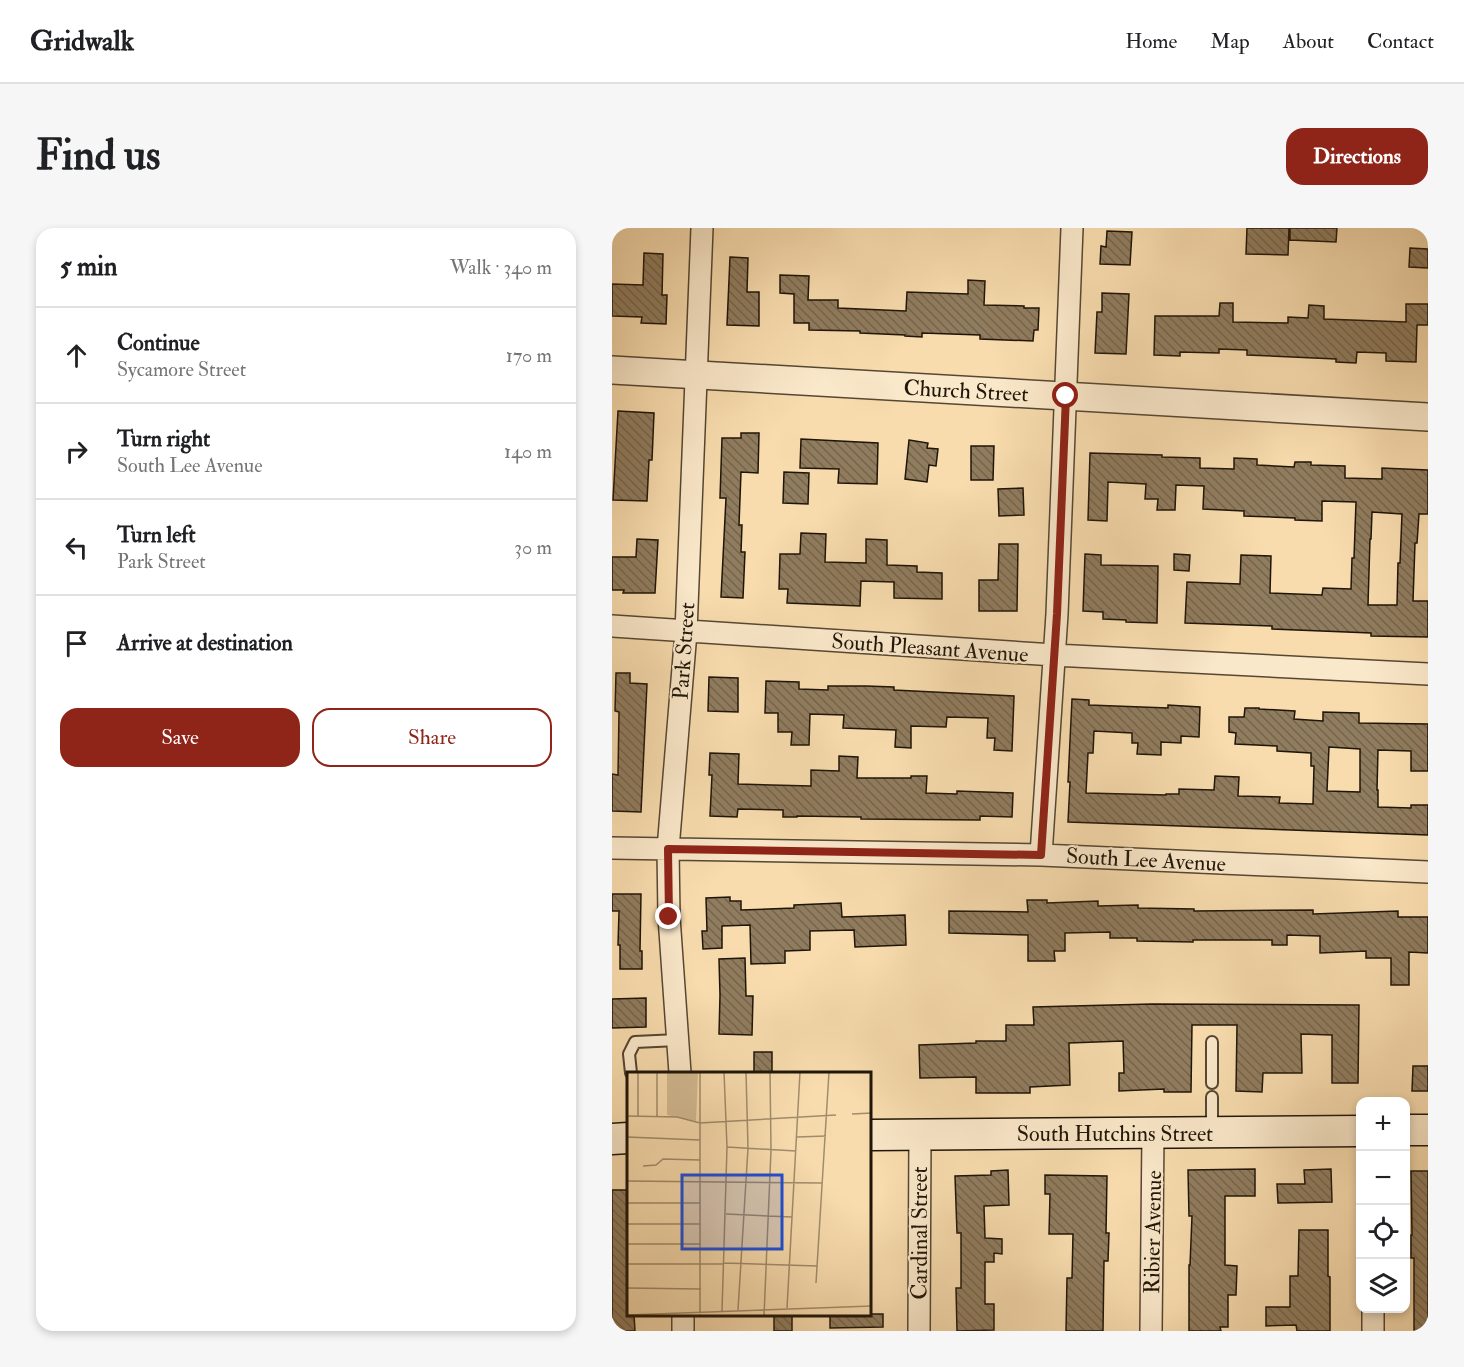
<!DOCTYPE html>
<html lang="en">
<head>
<meta charset="utf-8">
<style>
	:root { --surface:#fff; --page:#f6f6f6; --text:#202124; --muted:#757577; --line:#e0e0e0; --accent:#8f2418 }
	body { margin:0; font-family:"IM FELL Double Pica",serif; background:var(--page); color:var(--text) }
	.controls { position:absolute; right:18px; bottom:18px; display:grid; overflow:hidden; border-radius:12px; box-shadow:0 3px 9px #0003 }
	.controls button { width:54px; height:54px; display:grid; place-items:center; padding:0; border:0; border-bottom:2px solid var(--line); background:var(--surface); color:var(--text); font:30px sans-serif }
	.stop { position:absolute; width:18px; height:18px; margin:-14px; border:4px solid #8f2418; border-radius:50%; background:#fff }
	.stop.end { background:#8f2418; border-color:#fff; box-shadow:0 2px 6px #0008 }
	.list { margin:0; padding:0; list-style:none }
	h2 { display:flex; justify-content:space-between; align-items:center; height:78px; margin:0; padding:0 24px; font-size:26px }
	h2 small { font-size:20px; font-weight:400; color:var(--muted) }
	.list li { display:grid; grid-template-columns:39px 1fr auto; gap:18px; align-items:center; box-sizing:border-box; height:96px; padding:0 24px; border-top:2px solid var(--line) }
	.list b { display:block; font-size:22px; white-space:nowrap }
	.list p { margin:0; font-size:20px; white-space:nowrap; color:var(--muted) }
	.list em { font-size:20px; font-style:normal; color:var(--muted) }
	.actions { display:flex; gap:12px; padding:18px 24px }
	.actions a { flex:1; padding:14px 0; border:2px solid var(--accent); border-radius:18px; text-align:center; font-size:21px; color:var(--accent) }
	.actions .main { background:var(--accent); color:#fff }
	.icon { flex:none; width:33px; height:33px; fill:none; stroke:currentColor; stroke-width:2; stroke-linecap:round; stroke-linejoin:round }
	.map { position:relative; flex:none; width:816px; height:1103px; overflow:hidden; border-radius:18px }
	header { display:flex; align-items:center; gap:36px; box-sizing:border-box; height:84px; padding:0 30px; background:var(--surface); border-bottom:2px solid var(--line) }
	header strong { font-size:28px }
	nav { display:flex; gap:33px; margin-inline-start:auto; font-size:21px }
	.intro { display:flex; align-items:center; justify-content:space-between; box-sizing:border-box; height:144px; padding:0 36px }
	h1 { margin:0; font-size:42px }
	.button { padding:15px 27px; border-radius:18px; background:var(--accent); color:#fff; font-size:21px; font-weight:700 }
	main { display:flex; gap:36px; padding:0 36px }
	aside { flex:1; background:var(--surface); border-radius:18px; box-shadow:0 3px 9px #0003 }
	.map>svg:first-child { display:block }
</style>
</head>
<body>
<header>
<strong>Gridwalk</strong>
<nav><a>Home</a><a>Map</a><a>About</a><a>Contact</a></nav>
</header>
<div class="intro"><h1>Find us</h1><a class="button">Directions</a></div>
<main>
<aside>
<h2>5 min<small>Walk · 340 m</small></h2>
<ul class="list">
<li><svg class="icon" aria-label="ahead" viewBox="0 0 24 24"><path d="M12 20V5M6 11l6-6 6 6"/></svg><div><b>Continue</b><p>Sycamore Street</p></div><em>170 m</em></li>
<li><svg class="icon" aria-label="right" viewBox="0 0 24 24"><path d="M7 20v-9h11M14 6l5 5-5 5"/></svg><div><b>Turn right</b><p>South Lee Avenue</p></div><em>140 m</em></li>
<li><svg class="icon" aria-label="left" viewBox="0 0 24 24"><path d="M17 20v-9H6M10 6l-5 5 5 5"/></svg><div><b>Turn left</b><p>Park Street</p></div><em>30 m</em></li>
<li><svg class="icon" aria-label="arrive" viewBox="0 0 24 24"><path d="M6 21V4h12l-3 4 3 4H6"/></svg><div><b>Arrive at destination</b></div></li>
</ul>
<div class="actions"><a class="main">Save</a><a>Share</a></div>
</aside>
<div class="map">
<svg width="816" height="1103" viewBox="0 0 816 1103">
	<defs>
		<pattern id="building-back-hatch" width="6" height="6" patternUnits="userSpaceOnUse" patternTransform="scale(1.5)"><rect width="6" height="6" fill="#907c5e"/><path d="M-1 5l2 2M0 0l6 6M5-1l2 2" fill="none" stroke="#75644c"/></pattern>
	</defs>
	<rect width="100%" height="100%" fill="#f8dcae"/>
	<filter id="stains"><feTurbulence type="fractalNoise" baseFrequency=".00333" numOctaves="4"/><feColorMatrix values="0 0 0 0 .2 0 0 0 0 .09 0 0 0 0 .02 0 0 0 .5 -.17"/></filter>
	<radialGradient id="worn" r=".72"><stop offset=".6" stop-color="#630" stop-opacity="0"/><stop offset="1" stop-color="#630" stop-opacity=".3"/></radialGradient>
	<path fill="url(#building-back-hatch)" stroke="#1f1508" stroke-width="1.5" fill-rule="evenodd" d="M635,0H677L676,27L634,26Z
		M678,0H725L724,14L678,12Z
		M495,3L520,4L518,37L488,36L489,18L494,19Z
		M798,20L816,21V40L797,39Z
		M32,25L51,26L50,67H55L54,96L29,95L30,89L0,88V56L31,57Z
		M118,29L136,30L135,64H147V98L115,97Z
		M168,47L197,48L196,72H226V80L294,83L295,64L356,66V52L373,53L372,77L412,78V80H427L426,102H422L421,113L368,111V107L310,105V109L293,108V107L248,105V103L197,102V95H182V66L168,65Z
		M490,65L517,66L514,126L483,125L485,84H490Z
		M608,75H621V94L676,95V89L696,90L697,77L712,78V91L794,94V76H816V97H805L804,134L774,133V125L745,124L744,135L724,134V131L635,127V122L607,121V125L568,124V128L542,127L543,88H607Z
		M6,183L42,185L40,232H37L35,273L1,272Z
		M129,205H147L146,245L129,244L127,297H130L129,324H133L131,370L109,369L114,270H108L110,210H129Z
		M189,211L266,215L265,256L226,255L227,241L188,240Z
		M297,212L316,215L315,220L326,221L324,238L317,237L315,254L293,251Z
		M359,218H382L381,252H359Z
		M478,225L550,227V229L588,230V240L622,241V230L645,231V237L682,239L683,234H699V237L733,238V250L770,251V240L816,242V286H807L805,315H803L801,373H816V409L759,408V405L660,401V398L573,395L575,354L628,356L629,327L659,328L658,365L710,367L711,360L739,361L740,330H742L744,274L710,273V293L683,292V290L632,288V283L591,281L592,258L564,257L563,282H545L546,271H533L534,256L496,254L495,293L476,292ZM760,284L790,286L788,335H786L785,377H756L758,311H759Z
		M172,244L197,245L196,276L171,275Z
		M411,260L412,287L387,288L386,261Z
		M189,305L214,306L213,334L254,335V311L275,312V337L305,338V344L330,345V371L282,370V354L249,353L248,378L175,375L176,361H167L168,326H188Z
		M25,311L46,312L43,365H11L12,362H0V329H24Z
		M387,316H406L405,383H367V352H386Z
		M473,326L489,327V337L546,338L545,395L514,394V392L491,391V384L471,383Z
		M562,326L578,327L577,343L562,342Z
		M4,445H18V455L35,456L29,584L0,583V546L6,547L7,484L3,483Z
		M97,449L126,450V484L96,483Z
		M154,453L187,454V461L216,462V458H254L282,459V462L402,468L400,523L382,522L383,510H375L376,490L335,489L334,499L299,498V520L283,519L284,502L231,500L232,487L198,486L197,517H179L180,504H166V485H153Z
		M460,471L477,472V477L556,480V477L588,479L587,509L569,508V515L549,514V527L525,526L526,515H520V505L482,503L481,525H476L474,565L554,567V566H567V561L602,562L603,548L627,549L626,568L668,569L667,575L701,576L702,538H699V525L665,523V518L623,516L624,505L617,504V489H632L633,480H647V481L683,483L682,491L711,493V484L747,485V495L816,496V543H799V523L766,522L765,562H766V579L799,580V577H816V607L456,594L458,554H456ZM717,519L748,521V564L715,563Z
		M98,525L127,526L126,556L199,558V542L227,543V528L246,529L245,550H299V548H315L314,565L345,566V563L401,565L400,589L368,588V592L249,591V589L185,588V589H171V582L126,581L125,589L98,588L100,547H97Z
		M0,666H29L28,723H30V741H8V717H6L7,683H0Z
		M118,669V673H129V682L182,680V677L229,675L230,689L293,687L294,717L243,719L242,702L198,703V722L173,723V735L139,736L138,697L110,698V720L91,721L90,703H95L94,670Z
		M415,672H435V675L486,673V678L526,677V680L582,681V683L701,682V686L786,683V689H816V725L797,724V757H779V730H754V723L708,725V708L675,707V717H660V712H581V714L525,713V710H498V704L453,705V723H442L443,733H416V707L337,705V683L416,684Z
		M133,730L134,768H141L140,807L107,806L108,767L107,731Z
		M34,770V799L0,800V771Z
		M540,776L747,777L746,855H720V807L689,806L690,845H651L650,864L624,863L625,797H580L579,864H552V861L507,863V845H512L511,813L457,815L458,857L418,859V865H364V849L308,850L307,817L364,815V813H394V797H422L421,779Z
		M142,824H160V845H142Z
		M801,838H816V863H800Z
		M643,941V968H613V1037L625,1038L624,1067H616V1099H608L609,1103H577V1037H578L580,988H577L576,942Z
		M719,941L720,974L666,975L665,956H693L692,942Z
		M396,942L397,977L372,978L373,1010L390,1011V1026L382,1025V1034H373V1076H382V1102L345,1103L344,1060H349V1005H345L343,948L379,947V943Z
		M799,943H816V1103H802V1030H799V1007H800Z
		M433,947L495,948L494,1005H497L496,1033H492L491,1103H454L455,1050H460L461,1006H437L438,966H433Z
		M0,962H16V1086H22L23,1103H0Z
		M687,1002H716V1048L718,1049V1103H685L684,1097L654,1098V1079H678V1048H686Z
		M162,1086H180V1103H162Z
		M218,1086H271V1099L218,1100Z"/>
	<g fill="none" stroke-linecap="round" stroke-linejoin="round">
		<g stroke="#554732" stroke-width="14">
			<path id="service" d="M19,845L17,826L23,814L66,812
				M600,855V814
				M600,869V901"/>
		</g>
		<g stroke="#554732" stroke-width="24">
			<path id="minor" d="M0,398L442,427L816,446
				M0,620L429,627L816,644
				M429,627L445,386L460,0
				M68,845L57,689L56,621L74,404L90,0
				M71,1103V1086
				M307,1103L308,906
				M539,1103L541,905
				M761,1103V1080"/>
		</g>
		<g stroke="#554732" stroke-width="30">
			<path id="tertiary" d="M0,142L816,189"/>
		</g>
		<g stroke="#1f1508" stroke-width="33">
			<path id="secondary" d="M794,902H816
				M258,907L748,903
				M0,911L16,910"/>
		</g>
		<use href="#service" stroke="#fae8ca" stroke-width="10"/>
		<use href="#minor" stroke="#fae8ca" stroke-width="21"/>
		<use href="#tertiary" stroke="#fae8ca" stroke-width="27"/>
		<use href="#secondary" stroke="#fae8ca" stroke-width="30"/>
	</g>
	<g fill="none" stroke-linecap="round" stroke-linejoin="round">
		<path stroke="#8f2418" stroke-width="8" d="M57,689L56,621L429,627L445,386L454,168"/>
	</g>
	<g text-anchor="middle" stroke-width="4.5" stroke-linejoin="round" paint-order="stroke">
		<g font-size="22" fill="#1f1508" stroke="#fae8ca">
			<text transform="translate(354 162) rotate(3)" y="8">Church Street</text>
			<text transform="translate(318 419) rotate(4)" y="8">South Pleasant Avenue</text>
			<text transform="translate(71 423) rotate(-86)" y="8">Park Street</text>
			<text transform="translate(534 631) rotate(3)" y="8">South Lee Avenue</text>
			<text x="503" y="913">South Hutchins Street</text>
			<text transform="translate(540 1004) rotate(-89)" y="8">Ribier Avenue</text>
			<text transform="translate(307 1005) rotate(-90)" y="8">Cardinal Street</text>
		</g>
	</g>
	<g transform="translate(15 844)">
		<rect width="244" height="244" fill="#f8dcae"/>
		<path d="M40,1H71L69,49L40,43Z" fill="#d3ba92"/>
		<path fill="none" stroke="#a18c6c" stroke-width="1.5" d="M73,0V244M225,42L245,41M0,44L50,45L73,51L209,43M11,44V0M30,44V0M0,65L73,68M170,65L199,64M100,75L169,79M16,94L29,93L36,87L73,88M0,109L195,111M0,131H73M99,142L165,145M0,152H73M0,172H74M96,191L190,194M0,192H96M189,211L202,0M0,216L74,217M160,236L173,0M111,238L121,76L119,0M95,239L100,75L97,0M0,243L245,234M137,244L144,78L143,0"/>
		<path fill="#1d4ed8" fill-opacity="0.15" stroke="#1d4ed8" stroke-width="3" d="M55,103H155V177H55Z"/>
		<rect width="244" height="244" fill="none" stroke="#1f1508" stroke-width="3"/>
	</g>
	<rect width="100%" height="100%" filter="url(#stains)"/>
	<rect width="100%" height="100%" fill="url(#worn)"/>
</svg>
<div class="controls">
<button>+</button>
<button>−</button>
<button><svg class="icon" aria-label="locate" viewBox="0 0 24 24"><circle cx="12" cy="12" r="6"/><path d="M12 2v4M12 18v4M2 12h4M18 12h4"/></svg></button>
<button><svg class="icon" aria-label="layers" viewBox="0 0 24 24"><path d="M12 4l9 5-9 5-9-5zM3 14l9 5 9-5"/></svg></button>
</div>
<div class="stop" style="left:454px;top:168px"></div>
<div class="stop end" style="left:57px;top:689px"></div>
</div>
</main>
</body>
</html>
